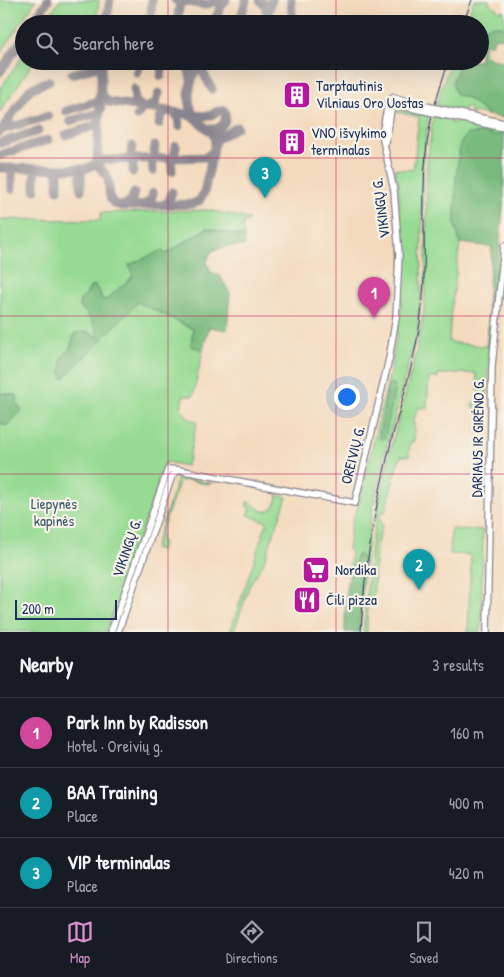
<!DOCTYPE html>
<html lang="en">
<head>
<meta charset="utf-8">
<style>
	:root { --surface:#171b24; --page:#242831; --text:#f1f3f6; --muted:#9ea1a6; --line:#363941; --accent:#d690ce }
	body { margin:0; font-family:"Patrick Hand",sans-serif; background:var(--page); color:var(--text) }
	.scale { position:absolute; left:15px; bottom:12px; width:102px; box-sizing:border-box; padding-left:5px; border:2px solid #1b2f5e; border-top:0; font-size:14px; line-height:18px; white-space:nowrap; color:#1b2f5e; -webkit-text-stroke:4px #f7f3e8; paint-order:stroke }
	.you { position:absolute; left:346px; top:396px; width:18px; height:18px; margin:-12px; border:4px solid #fff; border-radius:50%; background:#1a73e8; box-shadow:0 0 0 8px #1a73e833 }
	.badge { display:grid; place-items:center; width:32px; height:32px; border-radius:50%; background:var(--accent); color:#fff; font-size:16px; font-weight:700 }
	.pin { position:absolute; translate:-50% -41px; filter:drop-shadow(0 1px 2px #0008) }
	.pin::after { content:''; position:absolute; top:26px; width:18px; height:15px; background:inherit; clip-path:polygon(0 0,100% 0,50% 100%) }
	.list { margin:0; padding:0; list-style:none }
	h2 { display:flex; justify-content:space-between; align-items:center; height:65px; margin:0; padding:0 20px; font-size:21px }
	h2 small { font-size:16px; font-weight:400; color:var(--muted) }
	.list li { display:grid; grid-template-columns:32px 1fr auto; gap:15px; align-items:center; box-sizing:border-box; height:70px; padding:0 20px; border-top:1px solid var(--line) }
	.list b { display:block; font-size:19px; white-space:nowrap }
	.list p { margin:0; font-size:16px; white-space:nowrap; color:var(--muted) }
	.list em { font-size:16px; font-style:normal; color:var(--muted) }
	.icon { flex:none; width:28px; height:28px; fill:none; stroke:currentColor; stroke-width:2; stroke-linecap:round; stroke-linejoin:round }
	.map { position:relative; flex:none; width:504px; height:632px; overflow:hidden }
	.search { position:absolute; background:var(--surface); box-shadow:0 5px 20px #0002; left:15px; right:15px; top:15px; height:55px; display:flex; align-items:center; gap:12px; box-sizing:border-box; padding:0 18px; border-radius:28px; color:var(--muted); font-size:19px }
	.sheet { height:275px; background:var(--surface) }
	nav { display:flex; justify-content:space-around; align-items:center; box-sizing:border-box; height:70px; border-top:1px solid var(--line); background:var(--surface); font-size:14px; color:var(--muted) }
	nav a { display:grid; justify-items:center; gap:2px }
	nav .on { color:var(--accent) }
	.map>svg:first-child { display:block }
</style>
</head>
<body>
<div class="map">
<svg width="504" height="632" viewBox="0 0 504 632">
	<rect width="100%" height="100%" fill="#f7f3e8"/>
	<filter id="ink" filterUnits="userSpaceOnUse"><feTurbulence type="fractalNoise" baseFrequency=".02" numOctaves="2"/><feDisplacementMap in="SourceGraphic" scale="10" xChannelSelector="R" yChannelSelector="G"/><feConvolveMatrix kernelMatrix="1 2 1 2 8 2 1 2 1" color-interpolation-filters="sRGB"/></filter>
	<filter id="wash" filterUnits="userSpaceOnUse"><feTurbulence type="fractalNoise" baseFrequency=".0096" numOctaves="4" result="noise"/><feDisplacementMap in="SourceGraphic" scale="20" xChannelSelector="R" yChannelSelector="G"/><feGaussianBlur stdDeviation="1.12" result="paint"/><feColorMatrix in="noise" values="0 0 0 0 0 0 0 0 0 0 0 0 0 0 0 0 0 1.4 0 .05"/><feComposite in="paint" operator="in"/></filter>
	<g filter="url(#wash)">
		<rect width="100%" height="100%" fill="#f4dabd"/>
		<path fill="#97db93" stroke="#598578" d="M0,0H36L0,54Z
			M60,0H99L96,24H44Z
			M474,0H489V3L498,10L504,11V27L493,25L482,29L480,28V24H465Z
			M24,54V61H34L0,112V89Z
			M451,61H461L452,83L466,97L488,115L475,112L474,114L470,113L469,107H465V110L463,112L436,105Z
			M398,110L429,115L423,158L421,292L417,332L382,465L371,518L364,569V562L357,555L355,564L349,575L351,552L348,550C350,535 351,519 358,507L391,368L401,310L402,248L398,182L394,169L413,170L419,117L397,112Z
			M433,116L450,119L451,123H454L458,120L504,130V132H502L498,135L481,133L455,208V225L460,243L451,311L449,342L490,347L486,407H472L473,402L477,404L480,403L476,373L438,374V378H429L427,408H418L414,419V442H410L409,456H402L398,462L385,512H381L380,517L382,526L376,547L373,601L369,600L368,602L367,632H363L371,546L377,513L390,451L416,354L424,310L426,260L427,165Z
			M208,210L249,219V221L243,222L244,237L207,228L166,254L129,265L133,276L106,300L102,299L100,292L91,286L79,306C90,316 95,323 98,337L75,333L61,372L138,302L193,329L191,346L203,350L193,396H183L181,409L189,419L197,421L187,466L166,462L106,632H0V422L6,426L17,404V395L0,393V219L100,220L101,213Z
			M178,477L212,483C202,487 192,477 182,481L180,480L161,532V542H163L161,550L154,549Z
			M278,495L287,497L263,564L250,584L234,632H230L267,522L248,515L251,508L246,506L248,501L262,511H268L274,507Z
			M451,529L483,530L481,632H468L471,555L450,554Z"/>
		<path fill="#79bb7d" stroke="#4a756e" d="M493,25L504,27V38L495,37L492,44H485L483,52L490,59L504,61V118L488,115L466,97L456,95L452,83L461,61H480V28H487Z
			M502,132H504V196L490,347L486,346L490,309L487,307L492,247L460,243L455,225L456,177L460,144L467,134L481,133L498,135Z
			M207,228L244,237L245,246H228L214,250L209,255L207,263L211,272L220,276L230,293L227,330L209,327L203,350L191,346L193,329L138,302L63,379L61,372L62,357L70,349L75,333L88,332L98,337C95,323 89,315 79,306L80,300L86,295L91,286L95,285L102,299L106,300L133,276L129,265L162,250L166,254Z
			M390,383L395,385V388L385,438L380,439L379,436L388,385Z
			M0,393L17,395V404L22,411L6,426L0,422Z
			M359,554L362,557L364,569L359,632H345C345,614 345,595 349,577C350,569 355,563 357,555Z"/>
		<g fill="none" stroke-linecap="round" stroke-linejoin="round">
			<path stroke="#88848e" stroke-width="9" d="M175,0L205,5L219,0
				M260,0L265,5L267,13
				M291,0L293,24
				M151,13L152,0
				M178,16L180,1
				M266,19L272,0
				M32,24L48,0
				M106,24L110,0
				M213,24L220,8L226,0
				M239,24L246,0
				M102,61L97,162C99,170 106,172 108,179C111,191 105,203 121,206L192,204L199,201L204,193L215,142L213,133
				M181,61L189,70L191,80
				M191,61L199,65L212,89
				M198,61C189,86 181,108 205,127C211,131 215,137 223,135
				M0,72L24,37
				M137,73L139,61
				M72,74L97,67L102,61
				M161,76L164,61
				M134,89L135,101L142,107
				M100,90L103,97L109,102L186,114L196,119
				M147,107L155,104L159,93
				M66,111L95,102L99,98L100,93
				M192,115L209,116L218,111
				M137,116L142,109L149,108
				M70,121L99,113L101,108
				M159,124C160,116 163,111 171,111L178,117L179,126
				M206,128C219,132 229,123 224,110
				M1,130L48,116
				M0,132L30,89L49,81
				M66,135L94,126L99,121
				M219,138L237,127
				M0,143L38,131
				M0,155L48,140
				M171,158L172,171
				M174,158L176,146
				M130,159L132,146
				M133,159V172
				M152,159L153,171
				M153,159L155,146
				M0,168L85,169L102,160L206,157L213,152
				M12,189V168
				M35,190V168
				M58,190V169
				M81,190V169
				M124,205L131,202L134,193
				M144,205L151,200L153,193
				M163,205L169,201L172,192"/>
		</g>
	</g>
	<g filter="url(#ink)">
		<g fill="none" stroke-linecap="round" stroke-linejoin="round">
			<g stroke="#88848e" stroke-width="8">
				<path id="major" d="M393,97L421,105
					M393,104L420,110
					M445,110L504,123
					M444,115L504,128
					M386,142L393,97
					M111,632L168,469L179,470L355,503L389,359L396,317L399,255L394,191L382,135L388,103L393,97
					M118,632L172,476L179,470
					M487,632L492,366L504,246"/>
			</g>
			<use href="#major" stroke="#fff" stroke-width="5.5"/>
			<path stroke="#1b2f5e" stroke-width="1" d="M463,24L472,0
				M361,632C364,566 376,502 392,438C402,400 414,362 420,323C429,267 420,209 426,153C429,121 438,91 449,61"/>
			<g stroke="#88848e" stroke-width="8" stroke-linecap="butt">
				<path id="major-bridge" d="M421,105L445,110
					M420,110L444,115"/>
			</g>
			<use href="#major-bridge" stroke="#fff" stroke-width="5.5"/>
		</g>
	</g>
	<path fill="none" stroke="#c2185b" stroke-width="1" stroke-opacity="0.55" d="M168,0V24M336,0V24M168,61V632M336,61V632M0,158H504M0,316H504M0,474H504"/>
	<defs>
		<g id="building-square" transform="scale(1.4375)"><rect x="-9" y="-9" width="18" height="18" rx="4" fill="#b5179e" stroke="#f7f3e8"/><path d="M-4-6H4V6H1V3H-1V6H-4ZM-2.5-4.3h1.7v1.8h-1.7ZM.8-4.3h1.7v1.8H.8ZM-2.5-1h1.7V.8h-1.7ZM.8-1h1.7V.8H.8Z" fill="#fff"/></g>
		<g id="supermarket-square" transform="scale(1.4375)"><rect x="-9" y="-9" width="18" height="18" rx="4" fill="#b5179e" stroke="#f7f3e8"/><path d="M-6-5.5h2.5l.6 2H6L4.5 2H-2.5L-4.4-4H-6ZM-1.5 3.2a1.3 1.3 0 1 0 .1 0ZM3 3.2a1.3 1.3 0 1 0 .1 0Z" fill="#fff"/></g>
		<g id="restaurant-square" transform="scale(1.4375)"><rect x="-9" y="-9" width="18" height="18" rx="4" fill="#b5179e" stroke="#f7f3e8"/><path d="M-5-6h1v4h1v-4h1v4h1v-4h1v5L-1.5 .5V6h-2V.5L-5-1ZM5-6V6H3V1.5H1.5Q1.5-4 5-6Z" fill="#fff"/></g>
	</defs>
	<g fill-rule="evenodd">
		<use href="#building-square" x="297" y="95"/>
		<use href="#building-square" x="292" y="142"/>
		<use href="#supermarket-square" x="316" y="570"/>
		<use href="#restaurant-square" x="307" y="600"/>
	</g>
	<g text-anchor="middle" stroke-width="4.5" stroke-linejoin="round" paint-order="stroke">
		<g font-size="15" fill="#1b2f5e" stroke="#f7f3e8" text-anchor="start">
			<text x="316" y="91">Tarptautinis<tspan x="316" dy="17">Vilniaus Oro Uostas</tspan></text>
			<text x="311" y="138">VNO išvykimo<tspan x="311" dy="17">terminalas</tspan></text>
			<text x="335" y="575">Nordika</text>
			<text x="326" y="605">Čili pizza</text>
		</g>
		<g font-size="15" fill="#1b2f5e" stroke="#f7f3e8">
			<text transform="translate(381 208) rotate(-97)" y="5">VIKINGŲ G.</text>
			<text transform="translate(478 438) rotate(-89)" y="5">DARIAUS IR GIRĖNO G.</text>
			<text transform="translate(353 455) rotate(-76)" y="5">OREIVIŲ G.</text>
			<text transform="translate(127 548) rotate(-71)" y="5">VIKINGŲ G.</text>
		</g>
		<g font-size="15" fill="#3a5a6b" stroke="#f7f3e8">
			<text x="54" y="509">Liepynės<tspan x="54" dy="17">kapinės</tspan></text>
		</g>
	</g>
</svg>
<div class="scale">200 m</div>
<div class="you"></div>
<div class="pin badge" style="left:374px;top:318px;background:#d1479c">1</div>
<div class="pin badge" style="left:419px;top:590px;background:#0f9aa8">2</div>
<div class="pin badge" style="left:265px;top:198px;background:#0f9aa8">3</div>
<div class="search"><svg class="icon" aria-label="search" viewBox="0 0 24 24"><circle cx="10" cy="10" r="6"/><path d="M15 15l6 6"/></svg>Search here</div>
</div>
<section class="sheet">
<h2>Nearby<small>3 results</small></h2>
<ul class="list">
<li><span class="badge" style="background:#d1479c">1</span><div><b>Park Inn by Radisson</b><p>Hotel · Oreivių g.</p></div><em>160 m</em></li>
<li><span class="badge" style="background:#0f9aa8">2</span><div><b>BAA Training</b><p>Place</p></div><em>400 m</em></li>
<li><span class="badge" style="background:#0f9aa8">3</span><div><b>VIP terminalas</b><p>Place</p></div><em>420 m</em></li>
</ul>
</section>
<nav>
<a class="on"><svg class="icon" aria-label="map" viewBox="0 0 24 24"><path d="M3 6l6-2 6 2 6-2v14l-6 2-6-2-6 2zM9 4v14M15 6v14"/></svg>Map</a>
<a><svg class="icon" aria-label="directions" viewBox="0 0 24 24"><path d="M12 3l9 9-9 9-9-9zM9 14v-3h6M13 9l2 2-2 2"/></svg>Directions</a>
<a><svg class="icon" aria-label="saved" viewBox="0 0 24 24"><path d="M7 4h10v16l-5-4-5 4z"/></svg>Saved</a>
</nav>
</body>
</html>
